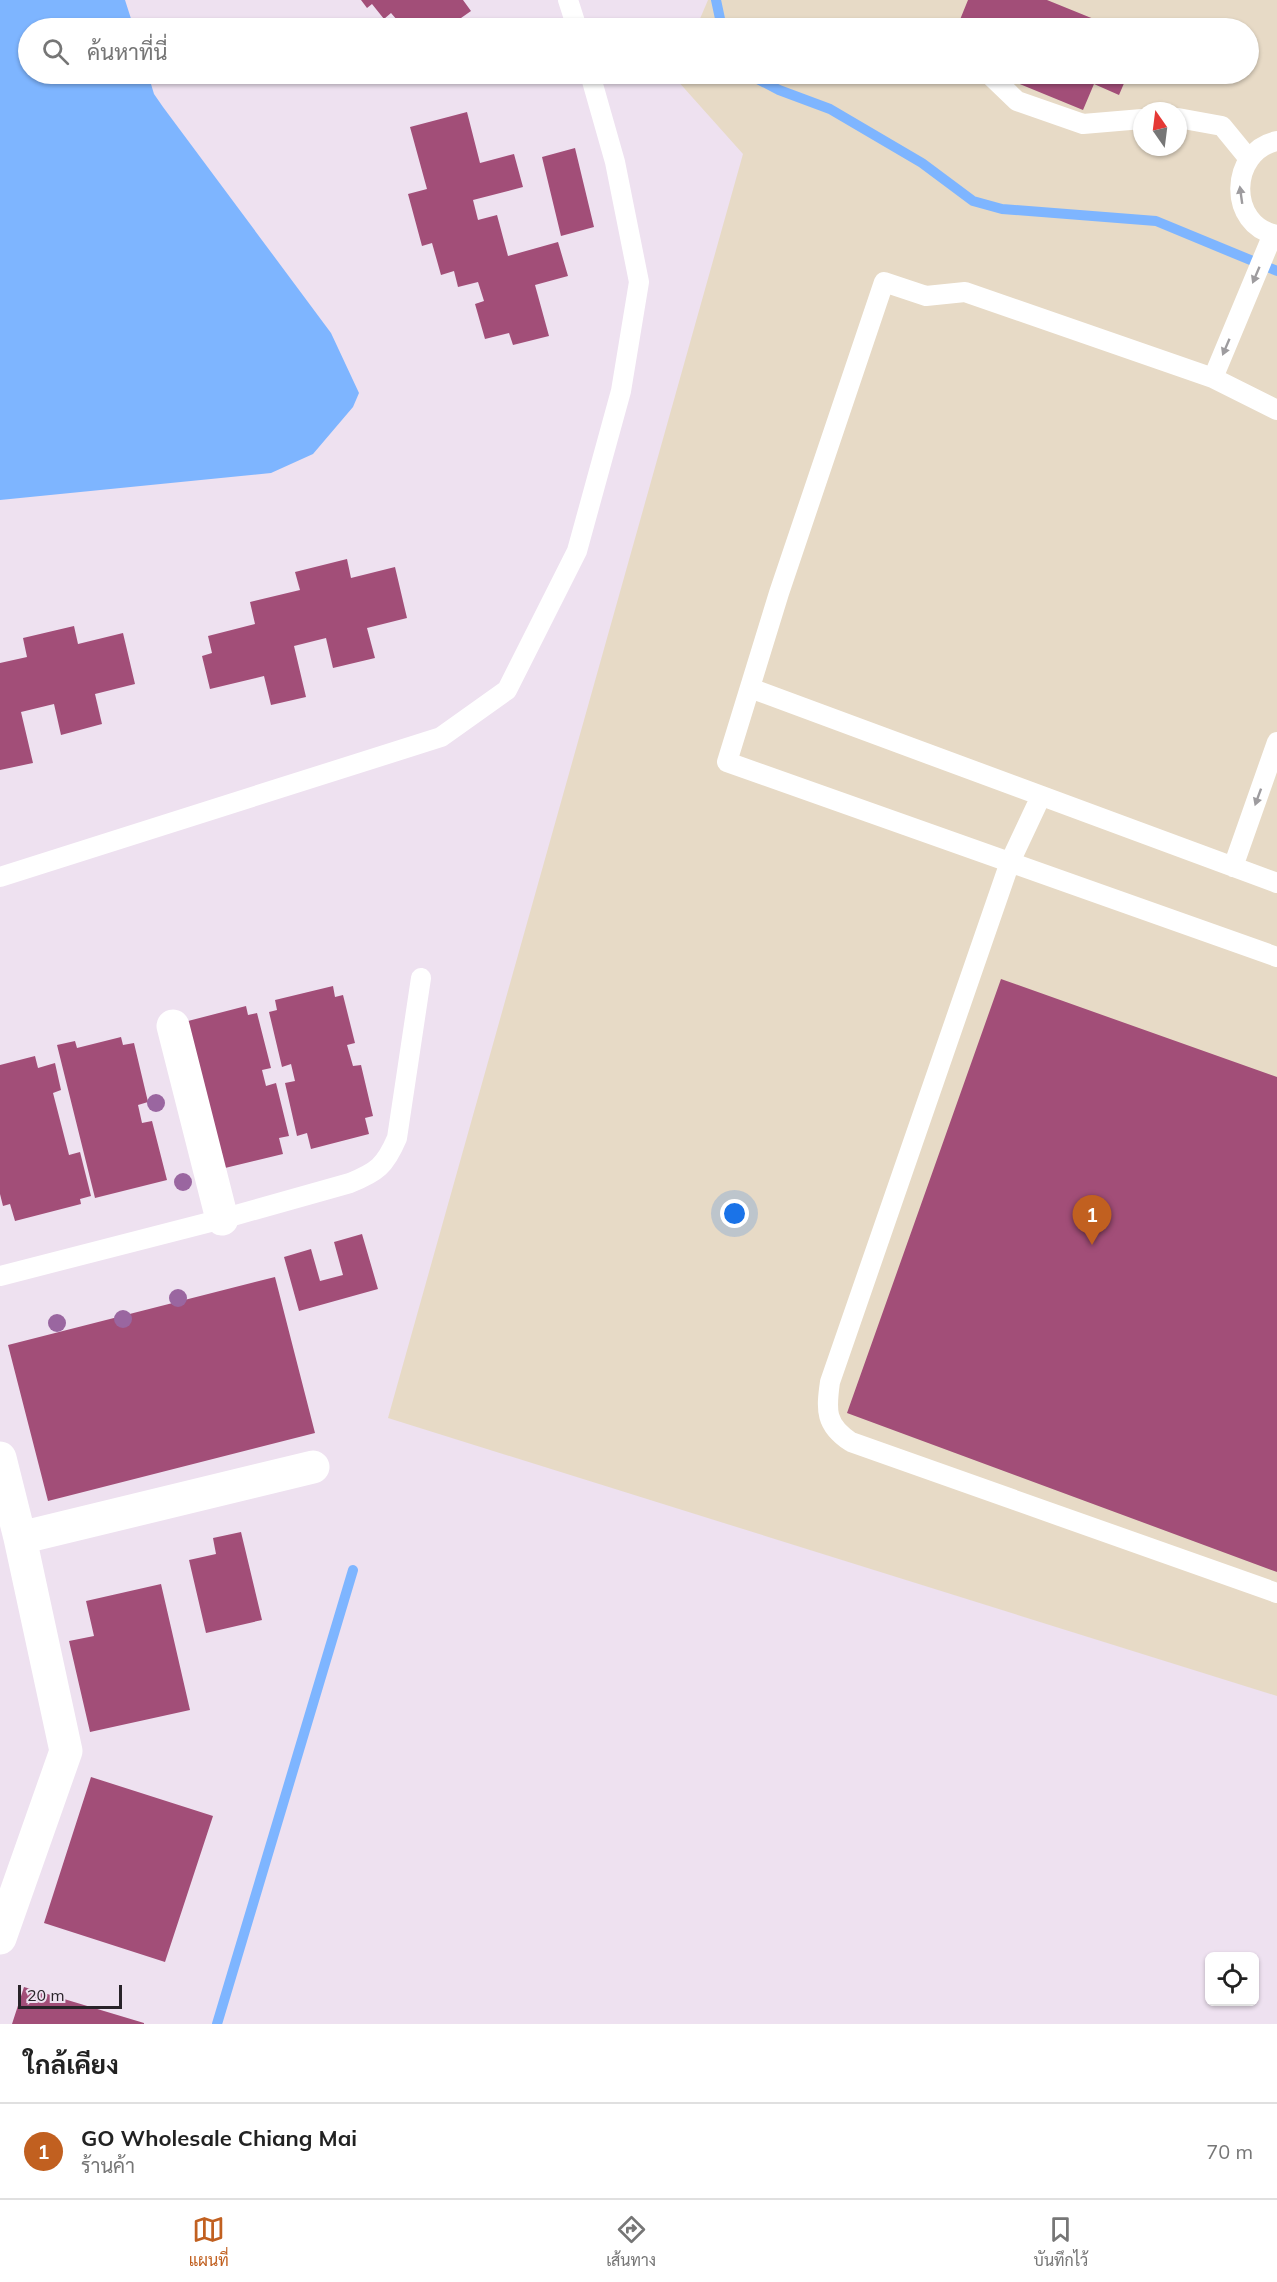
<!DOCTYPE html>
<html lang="th">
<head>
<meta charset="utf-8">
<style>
	:root { --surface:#fff; --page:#f2f2f2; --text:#222; --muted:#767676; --line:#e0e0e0; --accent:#c16020 }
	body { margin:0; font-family:Mulish,Sarabun,sans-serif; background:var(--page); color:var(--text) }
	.controls { position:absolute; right:18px; bottom:18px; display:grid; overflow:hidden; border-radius:9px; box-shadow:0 2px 4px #0004 }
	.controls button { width:54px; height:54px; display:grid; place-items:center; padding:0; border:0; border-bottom:2px solid var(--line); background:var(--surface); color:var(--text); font:30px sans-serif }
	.compass { position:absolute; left:1133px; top:102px; width:54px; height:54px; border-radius:50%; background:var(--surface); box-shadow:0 2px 4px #0004; rotate:346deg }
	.scale { position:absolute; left:18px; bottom:15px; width:104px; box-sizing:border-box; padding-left:6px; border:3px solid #282329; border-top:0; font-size:16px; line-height:21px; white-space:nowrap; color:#282329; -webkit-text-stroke:4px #eee1f0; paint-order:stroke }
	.you { position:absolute; left:735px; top:1214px; width:21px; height:21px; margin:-15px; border:4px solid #fff; border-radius:50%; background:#1a73e8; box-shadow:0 0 0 9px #1a73e833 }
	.badge { display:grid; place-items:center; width:39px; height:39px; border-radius:50%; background:var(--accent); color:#fff; font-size:20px; font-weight:700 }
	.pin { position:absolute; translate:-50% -50px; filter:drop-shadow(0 2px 3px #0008) }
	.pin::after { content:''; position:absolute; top:32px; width:21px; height:18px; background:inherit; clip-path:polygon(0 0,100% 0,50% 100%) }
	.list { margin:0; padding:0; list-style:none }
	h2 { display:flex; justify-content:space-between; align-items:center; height:78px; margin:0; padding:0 24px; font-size:26px }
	h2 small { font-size:20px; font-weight:400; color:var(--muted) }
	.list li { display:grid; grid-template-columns:39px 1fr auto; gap:18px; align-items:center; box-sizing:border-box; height:96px; padding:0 24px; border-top:2px solid var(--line) }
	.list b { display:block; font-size:22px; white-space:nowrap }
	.list p { margin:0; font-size:20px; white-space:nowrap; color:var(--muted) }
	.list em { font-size:20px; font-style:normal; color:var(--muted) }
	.icon { flex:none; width:33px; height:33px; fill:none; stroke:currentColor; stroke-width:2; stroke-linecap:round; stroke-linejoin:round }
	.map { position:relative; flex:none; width:1277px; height:2024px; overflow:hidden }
	.search { position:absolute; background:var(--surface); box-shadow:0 2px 4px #0004; left:18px; right:18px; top:18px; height:66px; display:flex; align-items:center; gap:15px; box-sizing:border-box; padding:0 21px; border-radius:33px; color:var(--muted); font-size:22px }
	.sheet { height:174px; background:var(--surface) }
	nav { display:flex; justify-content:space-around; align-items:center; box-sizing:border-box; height:84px; border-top:2px solid var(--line); background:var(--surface); font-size:16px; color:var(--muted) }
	nav a { display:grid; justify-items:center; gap:3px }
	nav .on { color:var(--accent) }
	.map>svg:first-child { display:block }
</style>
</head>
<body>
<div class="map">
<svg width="1277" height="2024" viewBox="0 0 1277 2024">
	<rect width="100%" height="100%" fill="#eee1f0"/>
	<path fill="#e7dac6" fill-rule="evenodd" d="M708,0H1277V1696L388,1418L743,154L676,79L678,74H1248V28H696ZM1142,111H1178V147H1142Z"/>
	<path fill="#7eb5ff" d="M0,0H125L134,28H28V74H148L154,94L163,107L331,333L359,393L353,407L313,454L271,473L0,500Z"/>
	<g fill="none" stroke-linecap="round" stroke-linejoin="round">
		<path stroke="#7eb5ff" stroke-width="10" d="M716,0L722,28
			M748,74L779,90L830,109L922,163L973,201L1002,209L1156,221L1277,271
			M217,2024L353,1570"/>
	</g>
	<path fill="#a24e78" d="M361,0H463L471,11L461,18L469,28H404L391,13L384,19L372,4L367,8Z
		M968,0H1047L1116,28H962L957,27Z
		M1018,74H1128L1119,95L1094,84L1083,110L1015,82Z
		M1208,74H1231L1228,81Z
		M467,112L480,163L514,154L523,187L473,200L478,220L497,215L508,256L558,242L568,276L535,285L549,336L513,345L509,333L485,339L475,304L484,301L478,282L458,287L454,271L441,275L432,243L422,246L408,194L427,189L410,127Z
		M575,148L594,227L561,236L542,157Z
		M347,559L351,578L395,567L407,618L367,628L375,658L333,668L326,638L294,646L306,697L271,705L264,676L210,689L202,656L212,653L208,636L255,624L250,602L300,590L295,572Z
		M74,626L78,644L123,633L135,684L95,694L102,724L61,735L54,704L21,712L33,763L0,770V663L27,657L23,638Z
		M1001,979L1277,1077V1572L847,1413Z
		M333,986L335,997L343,995L355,1043L347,1045L353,1066L361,1065L373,1116L365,1118L369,1134L311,1149L307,1133L297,1136L285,1083L295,1081L291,1064L282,1067L269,1012L277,1010L275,1000Z
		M246,1006L248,1015L257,1013L271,1068L262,1070L266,1086L276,1083L289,1136L279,1138L283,1154L225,1168L188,1021Z
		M121,1037L123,1045L134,1043L148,1102L138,1105L142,1123L152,1121L167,1180L95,1198L57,1045L75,1041L77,1048Z
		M35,1056L38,1068L55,1063L61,1090L53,1093L69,1155L80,1152L91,1196L80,1199L81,1204L15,1221L10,1204L3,1206L0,1194V1065Z
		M362,1234L378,1289L299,1311L284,1257L311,1249L320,1281L343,1275L334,1242Z
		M275,1277L315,1433L48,1501L8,1345Z
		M241,1532L262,1620L206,1633L189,1560L216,1554L213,1538Z
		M161,1584L190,1710L90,1732L69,1641L94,1636L86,1601Z
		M91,1777L213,1816L165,1962L44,1923Z
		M24,1987L144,2023V2024H12Z"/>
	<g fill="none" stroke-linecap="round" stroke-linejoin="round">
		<path stroke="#fff" stroke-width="20" d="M568,0L577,28
			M991,76L1017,101L1083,124L1142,119
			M1178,118L1222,126L1249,159
			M1277,141C1229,151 1227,226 1277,235
			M1213,378L1273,234
			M1277,410L1213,378L965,292L926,296L884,282L779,593L727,762L1277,957
			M750,688L1277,883
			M1041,796L1010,862L830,1382C826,1410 825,1425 851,1442L1277,1593
			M1233,867L1277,742
			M0,877L441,737L507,690L577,551L621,391L639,282L615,162L590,74
			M0,1276L222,1219L350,1183C377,1172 385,1166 397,1138L421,978"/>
		<path stroke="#fff" stroke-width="33" d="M173,1026L222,1219
			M0,1458L20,1538L66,1751L0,1938
			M20,1538L313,1467"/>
	</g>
	<g fill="#9a66a0">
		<circle cx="156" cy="1103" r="9"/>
		<circle cx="183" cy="1182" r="9"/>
		<circle cx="178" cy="1298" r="9"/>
		<circle cx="123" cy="1319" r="9"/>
		<circle cx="57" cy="1323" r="9"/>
	</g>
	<defs><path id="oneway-solid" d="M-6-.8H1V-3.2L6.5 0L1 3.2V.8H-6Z" transform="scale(1.5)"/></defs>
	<g fill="#9e9c9f">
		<use href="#oneway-solid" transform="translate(1241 195) rotate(-98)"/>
		<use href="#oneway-solid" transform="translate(1256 275) rotate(113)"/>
		<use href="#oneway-solid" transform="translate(1226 347) rotate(113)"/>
		<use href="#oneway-solid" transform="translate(1258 797) rotate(110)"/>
	</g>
</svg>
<div class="controls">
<button><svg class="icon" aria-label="locate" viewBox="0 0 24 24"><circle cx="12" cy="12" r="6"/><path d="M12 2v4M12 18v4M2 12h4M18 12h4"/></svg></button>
</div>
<svg class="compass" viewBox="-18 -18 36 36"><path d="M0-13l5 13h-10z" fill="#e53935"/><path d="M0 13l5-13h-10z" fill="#767676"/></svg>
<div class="scale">20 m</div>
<div class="you"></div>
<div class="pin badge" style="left:1092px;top:1245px">1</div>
<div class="search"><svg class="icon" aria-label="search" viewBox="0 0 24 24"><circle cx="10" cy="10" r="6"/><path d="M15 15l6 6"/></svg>ค้นหาที่นี่</div>
</div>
<section class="sheet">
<h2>ใกล้เคียง<small></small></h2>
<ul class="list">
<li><span class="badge">1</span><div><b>GO Wholesale Chiang Mai</b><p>ร้านค้า</p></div><em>70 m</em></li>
</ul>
</section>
<nav>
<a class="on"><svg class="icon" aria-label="map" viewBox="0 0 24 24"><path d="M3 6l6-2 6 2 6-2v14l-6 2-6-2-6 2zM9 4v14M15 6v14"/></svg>แผนที่</a>
<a><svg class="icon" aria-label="directions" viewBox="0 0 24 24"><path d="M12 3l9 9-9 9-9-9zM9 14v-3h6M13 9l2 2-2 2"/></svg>เส้นทาง</a>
<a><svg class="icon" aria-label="saved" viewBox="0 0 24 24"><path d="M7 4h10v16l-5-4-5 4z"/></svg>บันทึกไว้</a>
</nav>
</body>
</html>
